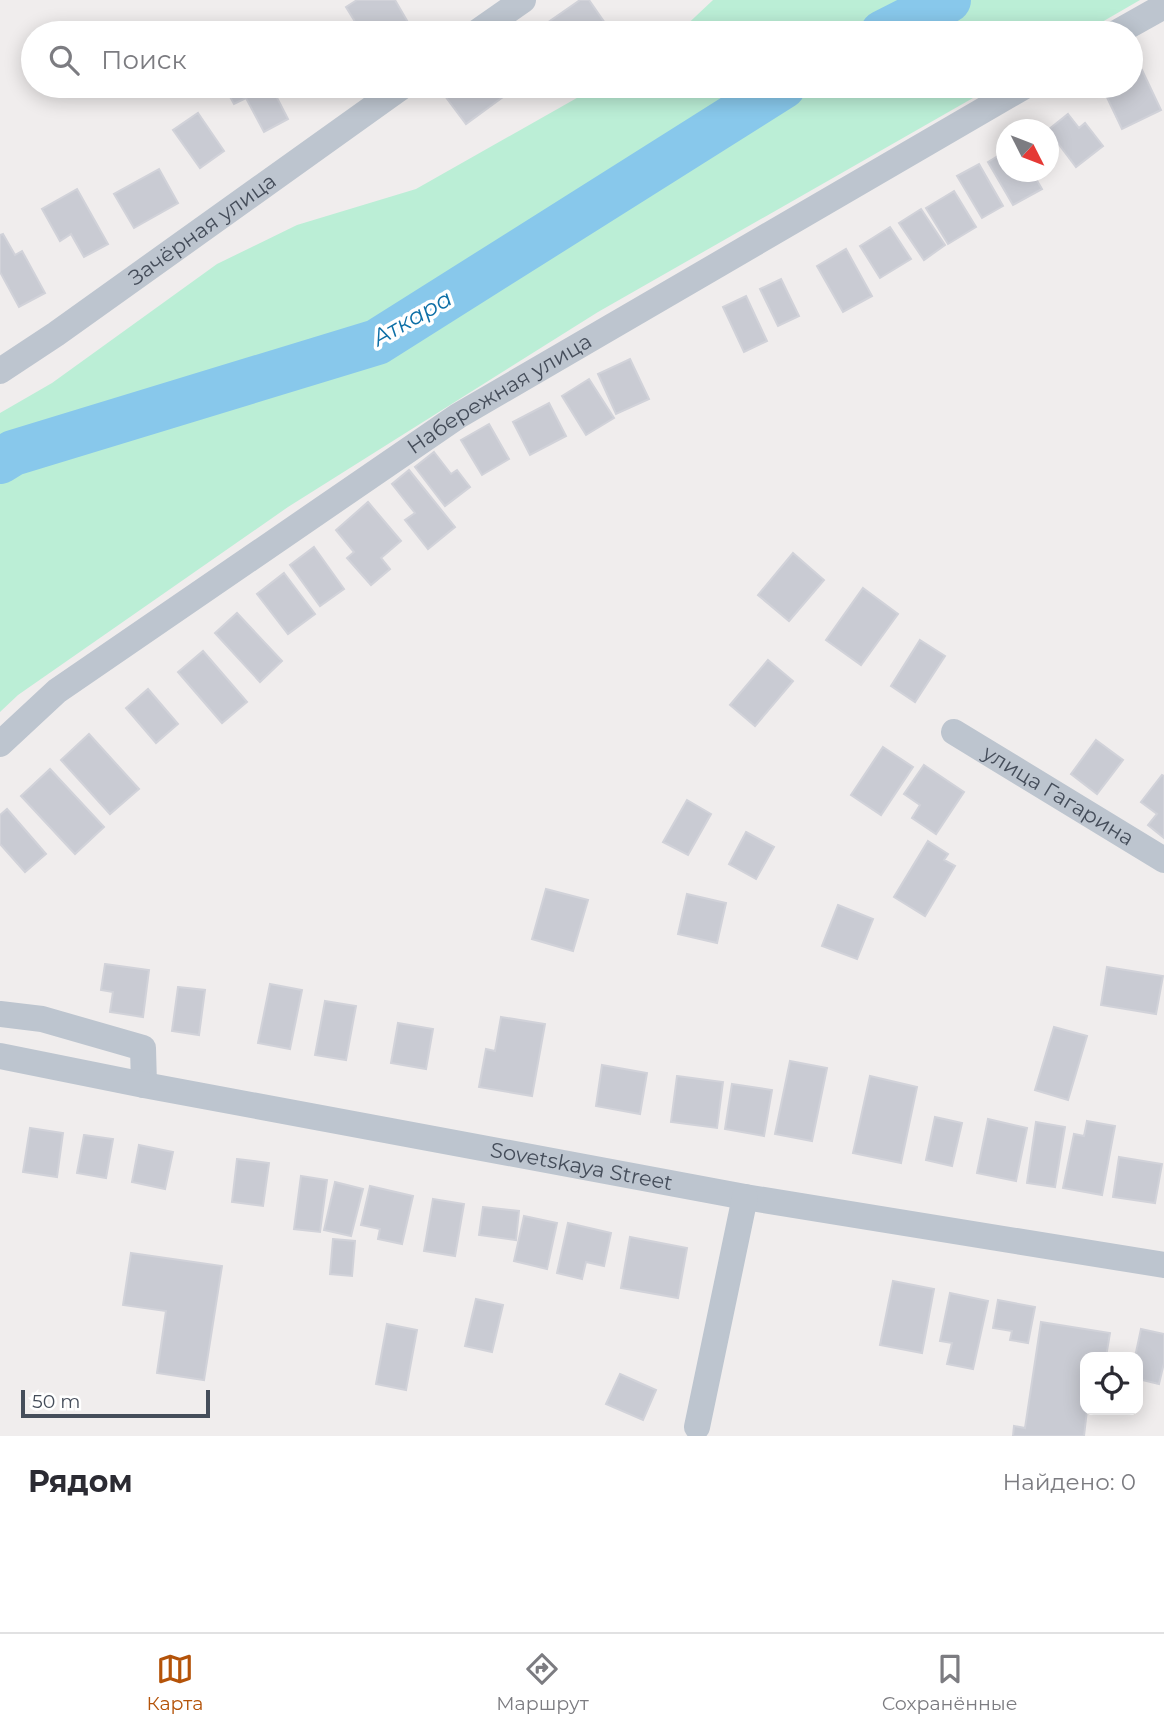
<!DOCTYPE html>
<html lang="ru">
<head>
<meta charset="utf-8">
<style>
	:root { --surface:#fff; --page:#f2f2f3; --text:#2b2b33; --muted:#7c7c81; --line:#e1e1e2; --accent:#b45309 }
	body { margin:0; font-family:Montserrat,sans-serif; background:var(--page); color:var(--text) }
	.controls { position:absolute; right:21px; bottom:21px; display:grid; overflow:hidden; border-radius:14px; box-shadow:0 4px 18px #0003 }
	.controls button { width:63px; height:63px; display:grid; place-items:center; padding:0; border:0; border-bottom:2px solid var(--line); background:var(--surface); color:var(--text); font:35px sans-serif }
	.compass { position:absolute; left:996px; top:119px; width:63px; height:63px; border-radius:50%; background:var(--surface); box-shadow:0 4px 18px #0003; rotate:132deg }
	.scale { position:absolute; left:21px; bottom:18px; width:189px; box-sizing:border-box; padding-left:7px; border:4px solid #454d5a; border-top:0; font-size:19px; line-height:24px; white-space:nowrap; color:#454d5a; -webkit-text-stroke:5px #fff; paint-order:stroke }
	.list { margin:0; padding:0; list-style:none }
	h2 { display:flex; justify-content:space-between; align-items:center; height:91px; margin:0; padding:0 28px; font-size:30px }
	h2 small { font-size:23px; font-weight:400; color:var(--muted) }
	.icon { flex:none; width:38px; height:38px; fill:none; stroke:currentColor; stroke-width:2; stroke-linecap:round; stroke-linejoin:round }
	.map { position:relative; flex:none; width:1164px; height:1436px; overflow:hidden }
	.search { position:absolute; background:var(--surface); box-shadow:0 4px 18px #0003; left:21px; right:21px; top:21px; height:77px; display:flex; align-items:center; gap:18px; box-sizing:border-box; padding:0 24px; border-radius:38px; color:var(--muted); font-size:26px }
	.sheet { height:196px; background:var(--surface) }
	nav { display:flex; justify-content:space-around; align-items:center; box-sizing:border-box; height:98px; border-top:2px solid var(--line); background:var(--surface); font-size:19px; color:var(--muted) }
	nav a { display:grid; justify-items:center; gap:4px }
	nav .on { color:var(--accent) }
	.map>svg:first-child { display:block }
</style>
</head>
<body>
<div class="map">
<svg width="1164" height="1436" viewBox="0 0 1164 1436">
	<rect width="100%" height="100%" fill="#f0eded"/>
	<path fill="#bbeed6" d="M713,0H1140L1083,33H678Z
		M598,86H994L598,312L288,507L18,695L0,712V413L52,383L217,264L297,225L416,189Z"/>
	<g fill="none" stroke-linecap="round" stroke-linejoin="round">
		<path stroke="#88c8eb" stroke-width="46" d="M883,33L948,0
			M0,461L13,453L377,342L783,86"/>
	</g>
	<path fill="#c9cbd3" stroke="#d1d2d9" stroke-width="2" d="M357,0H395L413,31L410,33H362L346,7Z
		M580,0H589L607,26L596,33H554L547,23Z
		M1142,70L1161,110L1122,129L1103,89L1110,86H1131V75Z
		M224,86H271L288,119L264,132L246,98L234,104Z
		M459,86H501L507,94L466,124L445,96Z
		M198,113L224,151L200,168L173,130Z
		M1068,114L1079,128L1085,123L1103,146L1076,167L1048,130Z
		M1006,151V172H1032L1042,189L1013,205L988,162Z
		M979,164L1003,206L982,218L957,176Z
		M159,169L178,203L134,228L114,194Z
		M77,189L108,244L84,257L71,234L60,241L42,209Z
		M954,191L976,227L948,244L926,208Z
		M921,209L945,245L924,260L899,223Z
		M890,227L911,259L880,278L860,246Z
		M3,234L15,255L22,251L45,293L19,307L0,272V235Z
		M846,249L872,296L843,312L817,266Z
		M781,279L799,316L778,326L760,289Z
		M746,296L767,341L744,352L723,307Z
		M630,359L649,399L616,414L598,374Z
		M589,379L614,418L586,435L562,396Z
		M549,403L566,436L530,455L513,422Z
		M489,424L509,459L482,475L461,440Z
		M434,452L451,474L457,470L470,487L445,506L415,467Z
		M409,470L455,527L428,549L405,520L415,513L392,484Z
		M368,502L401,541L381,558L390,569L371,585L347,558L354,552L336,530Z
		M314,547L344,589L320,606L290,565Z
		M793,553L824,580L789,621L758,595Z
		M284,573L315,614L288,634L257,594Z
		M863,588L898,614L861,665L826,640Z
		M237,613L282,661L260,682L215,633Z
		M920,640L945,656L915,702L891,686Z
		M203,651L247,702L222,723L178,672Z
		M768,660L793,681L755,726L730,705Z
		M148,689L178,724L156,743L126,708Z
		M89,734L139,789L110,814L61,760Z
		M1096,740L1123,760L1097,794L1071,774Z
		M883,747L913,767L881,815L851,795Z
		M924,765L964,792L936,834L912,818L920,805L904,794Z
		M50,769L104,827L75,854L21,796Z
		M1162,775L1164,776V838L1148,825L1157,814L1141,802Z
		M687,800L711,814L688,855L663,842Z
		M7,809L46,854L25,872L0,844V815Z
		M746,832L774,847L756,879L729,864Z
		M928,841L948,854L944,860L955,866L925,916L894,897Z
		M546,889L588,900L573,951L532,939Z
		M687,894L726,903L717,943L678,934Z
		M838,905L873,919L857,959L822,946Z
		M105,964L149,970L143,1017L110,1012L113,992L101,990Z
		M1107,967L1163,976L1156,1014L1101,1005Z
		M270,984L302,990L290,1049L258,1043Z
		M178,987L205,990L199,1035L172,1031Z
		M325,1001L356,1006L346,1060L315,1055Z
		M501,1017L545,1024L532,1096L479,1087L486,1049L495,1051Z
		M398,1023L433,1029L426,1069L391,1063Z
		M1054,1027L1087,1036L1068,1100L1035,1090Z
		M790,1061L827,1068L812,1141L775,1134Z
		M602,1065L647,1073L640,1114L596,1106Z
		M677,1076L723,1082L717,1128L671,1122Z
		M870,1076L917,1087L901,1163L853,1153Z
		M732,1084L772,1090L764,1136L725,1129Z
		M935,1117L962,1123L952,1166L926,1160Z
		M988,1119L1027,1128L1016,1181L977,1173Z
		M1087,1121L1115,1126L1102,1195L1063,1188L1074,1134L1084,1136Z
		M1036,1122L1065,1127L1055,1187L1027,1183Z
		M30,1128L63,1133L57,1177L23,1172Z
		M84,1135L113,1139L106,1178L77,1173Z
		M139,1145L173,1152L165,1189L132,1182Z
		M1119,1157L1162,1164L1155,1203L1113,1197Z
		M237,1159L269,1163L263,1206L232,1202Z
		M301,1176L327,1180L320,1232L294,1229Z
		M335,1182L363,1189L351,1236L324,1230Z
		M370,1186L413,1196L402,1244L378,1239L380,1229L361,1225Z
		M433,1199L464,1204L455,1256L424,1251Z
		M483,1207L519,1211L516,1240L479,1235Z
		M524,1216L557,1223L547,1269L514,1261Z
		M568,1223L611,1233L604,1266L586,1262L582,1279L557,1273Z
		M630,1237L687,1248L678,1298L621,1288Z
		M333,1239L355,1241L352,1276L330,1274Z
		M131,1253L222,1266L204,1380L157,1373L166,1311L123,1305Z
		M893,1281L934,1289L922,1353L880,1345Z
		M950,1293L988,1301L973,1369L947,1364L952,1343L940,1341Z
		M476,1299L503,1305L492,1352L465,1346Z
		M998,1300L1035,1307L1028,1343L1010,1340L1012,1331L993,1328Z
		M1041,1322L1110,1333L1106,1357H1085V1410H1087L1084,1436H1013L1014,1426L1025,1428Z
		M387,1324L417,1330L406,1390L376,1384Z
		M1141,1329L1164,1334V1363L1159,1384L1138,1379V1357H1135Z
		M620,1374L656,1390L643,1420L606,1404Z"/>
	<g fill="none" stroke-linecap="round" stroke-linejoin="round">
		<g stroke="#bdc5cf" stroke-width="26">
			<path d="M476,33L523,0"/>
			<path d="M1116,33L1164,6"/>
			<path id="s1" d="M0,371L56,334L403,86"/>
			<path id="s2" d="M954,732L1164,860"/>
			<path id="s3" d="M0,744L57,691L458,416L1025,86"/>
			<path d="M0,1014L42,1019L143,1048L144,1085"/>
			<path id="s4" d="M0,1056L144,1085L745,1197L1164,1265"/>
			<path d="M697,1427L745,1197"/>
		</g>
	</g>
	<g text-anchor="middle" stroke-width="7" stroke-linejoin="round" paint-order="stroke">
		<g font-size="21" fill="#454d5a" stroke="#fff">
			<text dy="7" stroke="none"><textPath href="#s1" startOffset="247">Зачёрная улица</textPath></text>
			<text dy="7" stroke="none"><textPath href="#s3" startOffset="611">Набережная улица</textPath></text>
			<text dy="7" stroke="none"><textPath href="#s2" startOffset="122">улица Гагарина</textPath></text>
			<text dy="7" stroke="none"><textPath href="#s4" startOffset="592">Sovetskaya Street</textPath></text>
		</g>
		<g font-size="23" font-style="italic" fill="#0d6fa6" stroke="#fff">
			<text transform="translate(412 318) rotate(-30)" y="8">Аткара</text>
		</g>
	</g>
</svg>
<div class="controls">
<button><svg class="icon" aria-label="locate" viewBox="0 0 24 24"><circle cx="12" cy="12" r="6"/><path d="M12 2v4M12 18v4M2 12h4M18 12h4"/></svg></button>
</div>
<svg class="compass" viewBox="-18 -18 36 36"><path d="M0-13l5 13h-10z" fill="#e53935"/><path d="M0 13l5-13h-10z" fill="#7c7c81"/></svg>
<div class="scale">50 m</div>
<div class="search"><svg class="icon" aria-label="search" viewBox="0 0 24 24"><circle cx="10" cy="10" r="6"/><path d="M15 15l6 6"/></svg>Поиск</div>
</div>
<section class="sheet">
<h2>Рядом<small>Найдено: 0</small></h2>
<ul class="list">
</ul>
</section>
<nav>
<a class="on"><svg class="icon" aria-label="map" viewBox="0 0 24 24"><path d="M3 6l6-2 6 2 6-2v14l-6 2-6-2-6 2zM9 4v14M15 6v14"/></svg>Карта</a>
<a><svg class="icon" aria-label="directions" viewBox="0 0 24 24"><path d="M12 3l9 9-9 9-9-9zM9 14v-3h6M13 9l2 2-2 2"/></svg>Маршрут</a>
<a><svg class="icon" aria-label="saved" viewBox="0 0 24 24"><path d="M7 4h10v16l-5-4-5 4z"/></svg>Сохранённые</a>
</nav>
</body>
</html>
